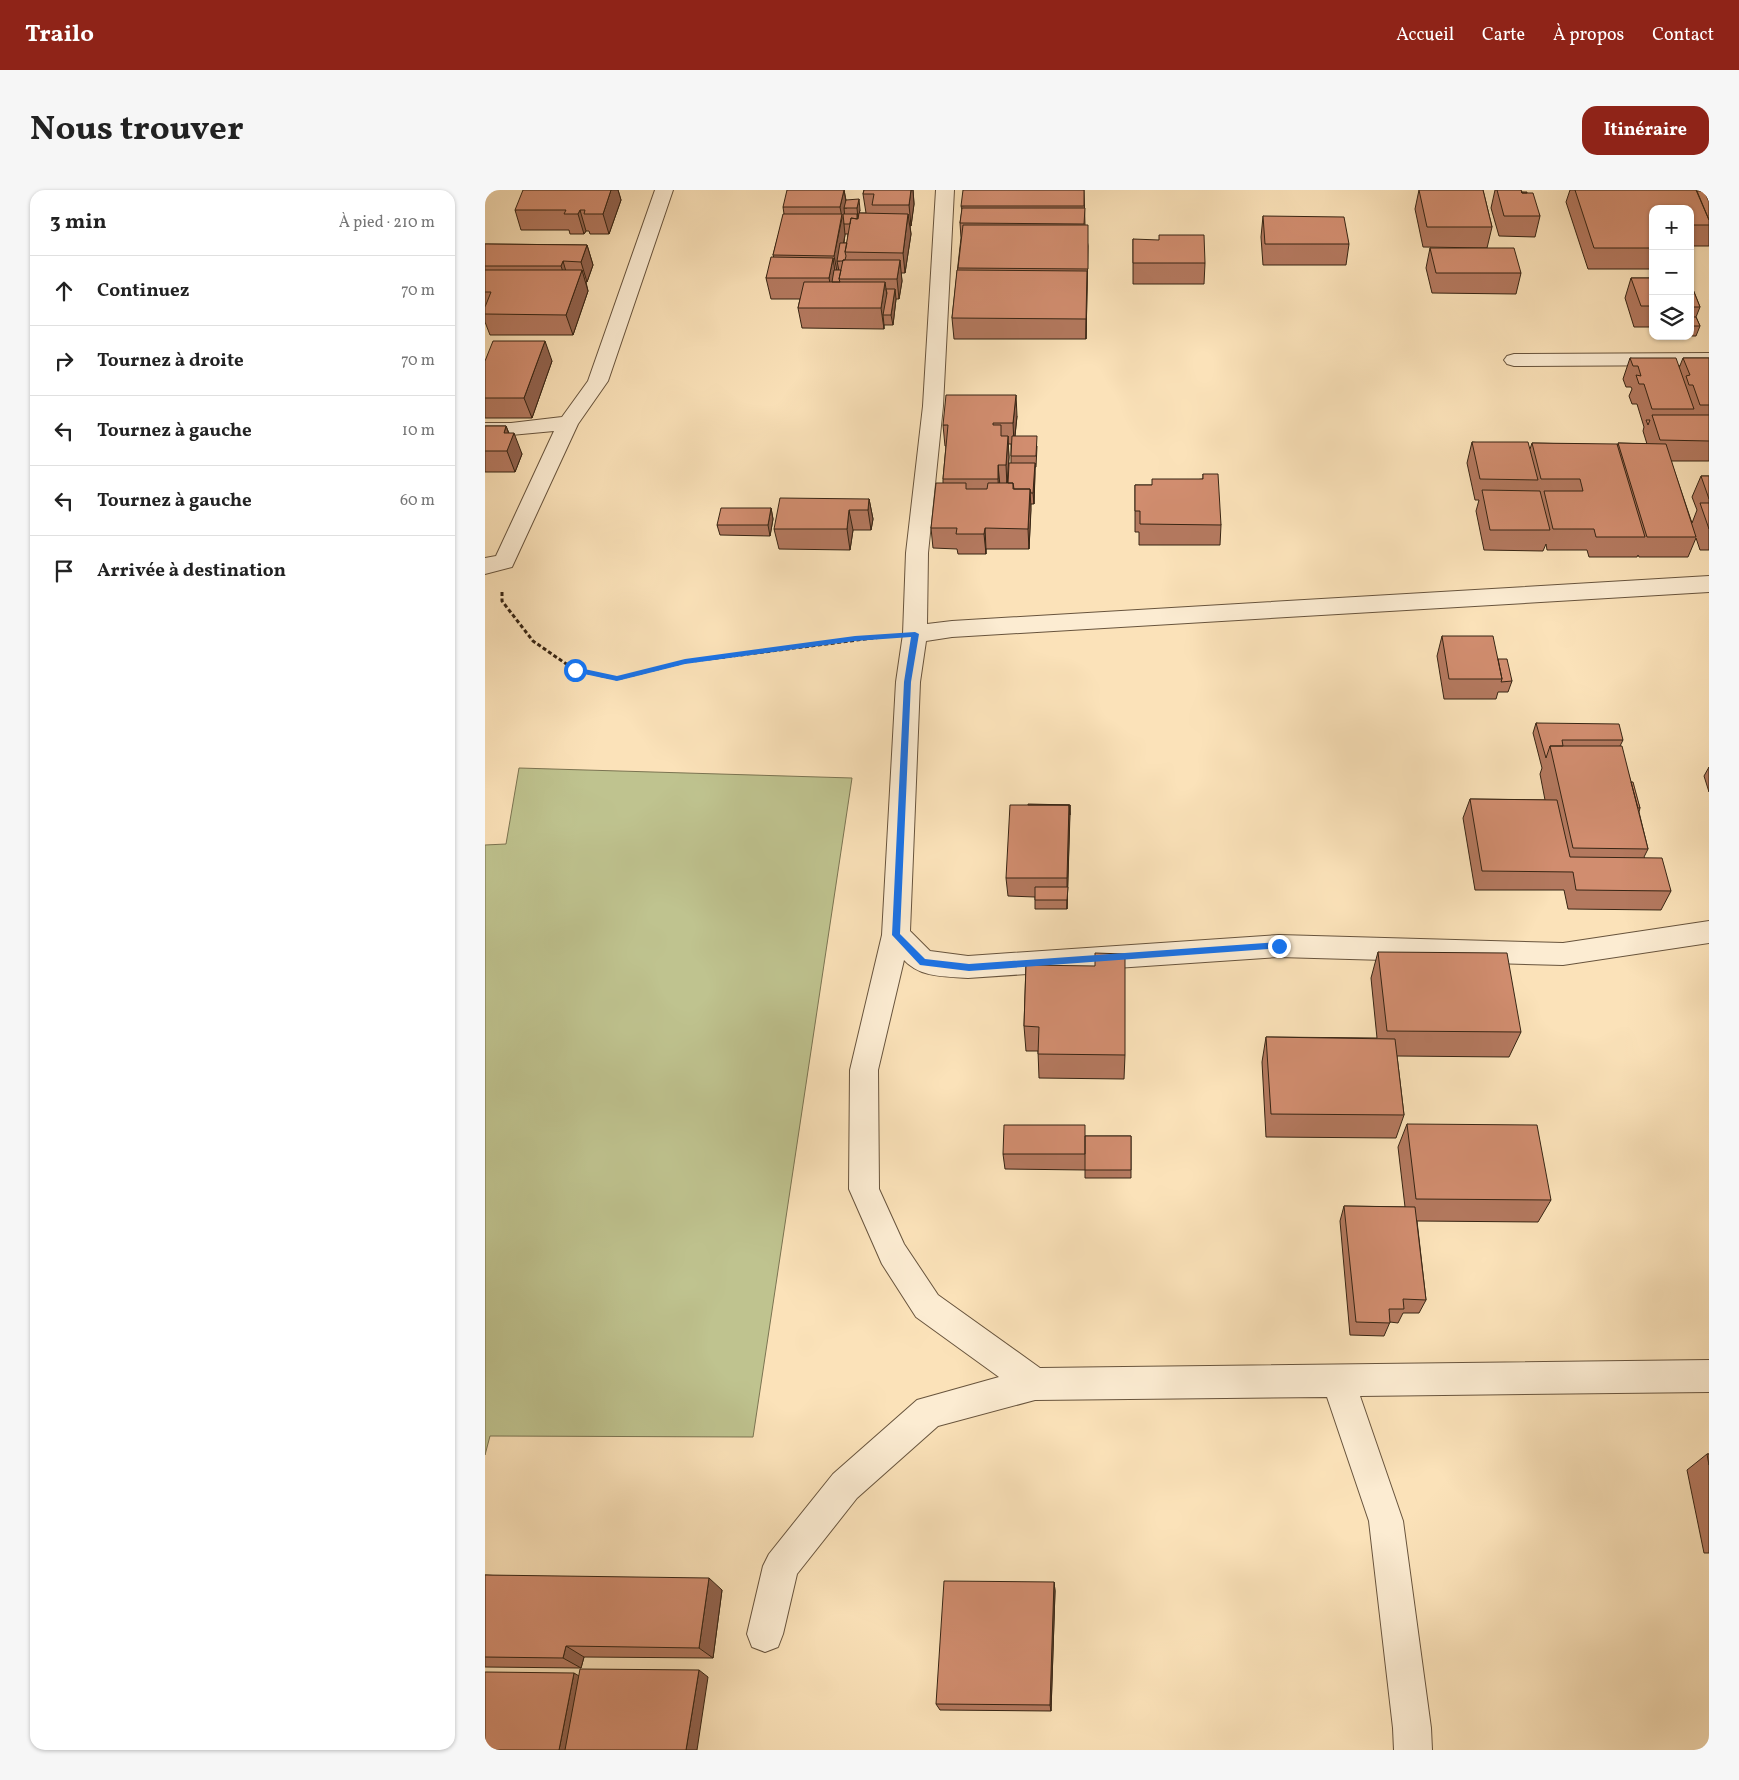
<!DOCTYPE html>
<html lang="fr">
<head>
<meta charset="utf-8">
<style>
	:root { --surface:#fff; --page:#f6f6f6; --text:#222; --muted:#767676; --line:#e0e0e0; --accent:#8f2418 }
	body { margin:0; font-family:Vollkorn,serif; background:var(--page); color:var(--text) }
	.controls { position:absolute; right:15px; top:15px; display:grid; overflow:hidden; border-radius:10px; box-shadow:0 1px 4px #0004 }
	.controls button { width:45px; height:45px; display:grid; place-items:center; padding:0; border:0; border-bottom:1px solid var(--line); background:var(--surface); color:var(--text); font:25px sans-serif }
	.stop { position:absolute; width:15px; height:15px; margin:-11px; border:4px solid #1a73e8; border-radius:50%; background:#fff }
	.stop.end { background:#1a73e8; border-color:#fff; box-shadow:0 1px 5px #0008 }
	.list { margin:0; padding:0; list-style:none }
	h2 { display:flex; justify-content:space-between; align-items:center; height:65px; margin:0; padding:0 20px; font-size:21px }
	h2 small { font-size:16px; font-weight:400; color:var(--muted) }
	.list li { display:grid; grid-template-columns:32px 1fr auto; gap:15px; align-items:center; box-sizing:border-box; height:70px; padding:0 20px; border-top:1px solid var(--line) }
	.list b { display:block; font-size:19px; white-space:nowrap }
	.list em { font-size:16px; font-style:normal; color:var(--muted) }
	.icon { flex:none; width:28px; height:28px; fill:none; stroke:currentColor; stroke-width:2; stroke-linecap:round; stroke-linejoin:round }
	.map { position:relative; flex:none; width:1224px; height:1560px; overflow:hidden; border-radius:15px }
	header { display:flex; align-items:center; gap:30px; box-sizing:border-box; height:70px; padding:0 25px; background:var(--accent); color:#fff }
	header strong { font-size:24px }
	nav { display:flex; gap:28px; margin-inline-start:auto; font-size:18px }
	.intro { display:flex; align-items:center; justify-content:space-between; box-sizing:border-box; height:120px; padding:0 30px }
	h1 { margin:0; font-size:35px }
	.button { padding:12px 22px; border-radius:15px; background:var(--accent); color:#fff; font-size:18px; font-weight:700 }
	main { display:flex; gap:30px; padding:0 30px }
	aside { flex:1; background:var(--surface); border-radius:15px; box-shadow:0 1px 4px #0004 }
	.map>svg:first-child { display:block }
</style>
</head>
<body>
<header>
<strong>Trailo</strong>
<nav><a>Accueil</a><a>Carte</a><a>À propos</a><a>Contact</a></nav>
</header>
<div class="intro"><h1>Nous trouver</h1><a class="button">Itinéraire</a></div>
<main>
<aside>
<h2>3 min<small>À pied · 210 m</small></h2>
<ul class="list">
<li><svg class="icon" aria-label="ahead" viewBox="0 0 24 24"><path d="M12 20V5M6 11l6-6 6 6"/></svg><div><b>Continuez</b></div><em>70 m</em></li>
<li><svg class="icon" aria-label="right" viewBox="0 0 24 24"><path d="M7 20v-9h11M14 6l5 5-5 5"/></svg><div><b>Tournez à droite</b></div><em>70 m</em></li>
<li><svg class="icon" aria-label="left" viewBox="0 0 24 24"><path d="M17 20v-9H6M10 6l-5 5 5 5"/></svg><div><b>Tournez à gauche</b></div><em>10 m</em></li>
<li><svg class="icon" aria-label="left" viewBox="0 0 24 24"><path d="M17 20v-9H6M10 6l-5 5 5 5"/></svg><div><b>Tournez à gauche</b></div><em>60 m</em></li>
<li><svg class="icon" aria-label="arrive" viewBox="0 0 24 24"><path d="M6 21V4h12l-3 4 3 4H6"/></svg><div><b>Arrivée à destination</b></div></li>
</ul>
</aside>
<div class="map">
<svg width="1224" height="1560" viewBox="0 0 1224 1560">
	<rect width="100%" height="100%" fill="#fbe2b9"/>
	<filter id="stains"><feTurbulence type="fractalNoise" baseFrequency=".004" numOctaves="4"/><feColorMatrix values="0 0 0 0 .2 0 0 0 0 .09 0 0 0 0 .02 0 0 0 .5 -.17"/></filter>
	<radialGradient id="worn" r=".72"><stop offset=".6" stop-color="#630" stop-opacity="0"/><stop offset="1" stop-color="#630" stop-opacity=".3"/></radialGradient>
	<path fill="#bfc38f" stroke="#7b7452" d="M34,578L367,588L268,1247L5,1246L0,1265V655L21,654Z"/>
	<g fill="none" stroke-linecap="round" stroke-linejoin="round">
		<g stroke="#68543d" stroke-width="2">
			<path id="minor" d="M170,0H188L123,191L93,234L27,377L0,384V368L11,366L69,241L26,245H0V233H26L77,227L103,191Z
				M451,0H469L458,216L443,363L442,434L467,431L1224,386V402L467,447L441,451L435,492L425,741L445,761L483,766L794,745L1078,753L1224,731V753L1078,775L794,767L483,788C459,786 436,788 419,770L393,880L394,999L419,1054L453,1105L555,1178L1224,1170V1202L875,1206L918,1331L946,1538L947,1560H909L908,1538L884,1331L842,1207L550,1210L453,1236L372,1308L312,1384L298,1444L293,1457L280,1462L267,1457L262,1444L278,1376L284,1364L348,1284L432,1210L514,1187L431,1127L397,1074L364,999L365,880L397,745L411,492L418,444L421,363L438,216Z
				M1224,163V175L1029,176L1022,174L1019,170L1022,166L1029,164Z"/>
		</g>
		<path stroke="#372514" stroke-width="3" stroke-dasharray="4 2.5" stroke-linecap="butt" d="M17,402V411L48,451L90,480L132,489L200,472L396,447"/>
		<use href="#minor" fill="#fcecd2" fill-rule="evenodd"/>
	</g>
	<path fill="#b4795f" stroke="#372514" fill-rule="evenodd" d="M126,0H133L136,10L124,44H105L104,41H101L99,44H85L84,40H36L30,20Z
		M359,0L361,10L375,20L374,23H381L378,4L379,0H428L429,14L426,36H425L426,44L420,83H416L417,91L414,109H411L408,135H399V139L317,138L313,118L315,109H286L281,88L289,68L288,65L299,24L298,17ZM360,44H363L362,53H359Z
		M599,0L600,35L603,56L601,149H469L467,128L476,48L475,33L477,20L476,16Z
		M934,0H998L1007,37L1002,58L938,57L930,19Z
		M1010,0H1036V2L1042,3L1055,26L1050,47L1014,46L1006,18Z
		M1085,0H1211L1212,1H1219L1220,0H1224V56H1205V19H1168V79H1103L1081,12Z
		M778,26L864,54L861,75H778L776,47Z
		M648,49L720,73L719,94H648Z
		M0,54L102,55L108,75L102,92H101L103,101L88,145H5L0,132Z
		M945,58L1036,83L1031,104L947,103L941,78Z
		M1146,88H1168V142L1166,137H1149L1140,108Z
		M1205,92L1215,117L1211,127L1215,136L1211,146H1205Z
		M1145,168L1194,178L1198,168H1224V271H1186L1207,333L1212,320L1207,307L1216,286H1224V360H1215L1211,348L1203,367H1154L1153,365L1152,367H1104L1102,360H1062L1061,354L1058,361L999,360L991,321L994,310H990L982,273L987,252L1045,259L1047,253L1133,255V253L1162,254L1158,241L1159,237L1152,214H1147L1144,206L1147,199L1146,197H1141L1138,189Z
		M0,171H67L47,228H0Z
		M532,226L530,246L552,256L551,277H550L549,314H546L544,359H501V364H473L472,359L448,358L446,338L458,293V289L461,256H460L458,235ZM523,254H526V273L522,293L524,267Z
		M0,236H21L24,243L37,264L30,282H0Z
		M718,284L736,335L735,355H654V342H650V295H667L718,289Z
		M384,309L388,329L386,340H368L365,360L294,359L289,339Z
		M286,318L288,329L285,346L235,345L232,335Z
		M957,446L1013,469L1027,491L1023,502H1013L1011,509H959L952,466Z
		M1051,533L1138,550L1135,556L1146,592L1155,618L1154,622L1163,659L1159,667L1186,701L1176,720L1083,719L1079,700H990L978,628L985,609L1060,610L1055,584L1057,578L1048,543Z
		M1224,577V602L1219,586Z
		M585,615L582,719H550V707L523,706L521,688Z
		M893,762L1036,842L1024,867L912,866L919,925L911,948L781,947L777,872L781,847L892,848L886,788Z
		M541,775L640,865L639,889L554,888L553,861H541L539,836Z
		M922,934L1066,1010L1053,1032L932,1031L941,1110L934,1123H918L913,1133L905,1132L899,1146L865,1145L855,1031L859,1016L920,1017L913,957Z
		M600,946H646V988H600V980L520,979L518,964Z
		M1222,1264H1224V1363H1219L1202,1280Z
		M0,1385L237,1400L228,1468L99,1467L96,1478L0,1477Z
		M569,1392L570,1401L566,1521L455,1520L451,1514Z"/>
	<path fill="#92634e" stroke="#372514" d="M126,0H133L136,10L124,44L118,24Z
		M359,0L362,18H359L360,28L359,34L360,45L355,71H352L354,81L353,86L349,66L357,28L355,17Z
		M426,0H428L429,14L426,36L424,15Z
		M374,9L375,20L373,29L372,18Z
		M95,20L101,41L99,44L93,24Z
		M423,24L426,44L420,83L418,63Z
		M102,55L108,75L102,92L96,72Z
		M348,68L351,88L348,109L344,88Z
		M415,70L417,91L414,109L412,89Z
		M78,71L84,92L83,97L76,76Z
		M97,80L103,101L88,145L81,125Z
		M602,81V101L601,149V129Z
		M400,92L403,113L398,125L399,135V139L396,118Z
		M410,99L411,109L408,135L406,125Z
		M60,151L67,171L47,228L39,208Z
		M531,205L532,226L529,254L528,233Z
		M21,236L26,250L29,243L37,264L30,282L22,261L19,243Z
		M523,246L524,267L522,296L521,275Z
		M550,273V284L549,314L548,303Z
		M513,275L515,296L514,309L513,289Z
		M545,299L546,320L544,359L543,339Z
		M384,309L388,329L386,340L383,320Z
		M286,318L288,329L285,346L283,335Z
		M364,320L368,340L365,360L362,339Z
		M500,338L501,359V364L499,344Z
		M584,615H585V624L582,719V688Z
		M224,1388L237,1400L228,1468L214,1458Z
		M569,1392L570,1401L566,1521L565,1515Z
		M81,1456L99,1467L96,1478L78,1468Z
		M214,1480L223,1487L212,1560H201Z
		M89,1483L101,1490L88,1560H74Z"/>
	<path fill="#d18d6f" stroke="#372514" d="M38,0H126L118,24H99L100,20H95L93,24H79L81,20H30Z
		M302,0H359L355,17H298Z
		M379,0H426L424,15H387L389,4H378Z
		M478,0H599V16H476Z
		M934,0H998L1007,37H942Z
		M1012,0H1036L1037,3H1048L1055,26H1019Z
		M1090,0H1211L1224,30V35H1205V19H1168V58H1109Z
		M1212,1H1219L1224,12V30Z
		M1036,2H1042V3H1037Z
		M374,9L372,18H359L361,10Z
		M477,18H600L599,34L475,33Z
		M374,23L423,24L418,63L360,62L366,28L373,29Z
		M298,24H357L349,66L288,65Z
		M358,24H372V29L366,28L365,34H359Z
		M778,26L859,27L864,54H780Z
		M478,35H603V79L473,78Z
		M674,45H719L720,73H648V49L674,50Z
		M355,53H362L360,62L361,66L360,70H358V71H352Z
		M0,54L102,55L96,72L78,71L76,76H0Z
		M945,58H1029L1036,83H951Z
		M286,67L348,68L344,88H281Z
		M358,70H415L412,89H354Z
		M0,80H97L81,125L0,124V117L6,102H0Z
		M349,80H356L354,89L355,92H347Z
		M472,80L602,81L601,129L467,128Z
		M1146,88H1168V116H1156Z
		M319,92H400L396,118H313Z
		M1205,92L1215,117H1205Z
		M401,99H410L406,125H398L402,103Z
		M1205,127H1211L1215,136H1205Z
		M8,151H60L39,208H0V171Z
		M1145,168H1191L1209,219H1167L1159,194H1154L1151,185L1156,186L1153,176H1148Z
		M1198,168H1224V215H1215L1208,195H1204L1201,186L1205,185Z
		M461,205H531L528,233H508V235H516V246H523L521,275H513V289H458L463,235H458Z
		M1167,225H1224V251L1175,250Z
		M1161,230H1165L1163,235Z
		M0,236H21L19,243H29L22,261H0Z
		M527,246H552L551,266H526Z
		M987,252H1043L1053,290L995,289Z
		M1047,253L1132,254L1160,347H1111L1109,339H1068L1059,301H1098L1095,289H1056Z
		M1133,253L1181,254L1211,347H1162Z
		M524,273H550L548,303H546L545,299H529L528,293H523Z
		M718,284H733L736,335L655,334V321H650V295H667V289H718Z
		M1216,286H1224V309Z
		M451,293H481V299H502L503,293H528V299H545L543,339L500,338L499,344H471L472,338H446Z
		M997,300L1055,301L1065,340H1005Z
		M295,308L384,309L383,320H364L362,339H289Z
		M1215,313H1224V339Z
		M236,318H286L283,335H232Z
		M957,446H1008L1017,489H964Z
		M1013,469H1022L1027,491L1016,492L1017,489Z
		M1051,533L1134,534L1138,550H1077L1078,556H1065L1061,568Z
		M1065,556H1137L1163,659L1088,658Z
		M1146,592H1148L1155,618H1153Z
		M985,609L1072,610L1085,667L1177,668L1186,701L1091,700L1088,682L997,681Z
		M543,614L585,615V625L584,615H543Z
		M525,615H584L582,688H521Z
		M550,697H583L582,710H550Z
		M893,762L1022,763L1036,842L902,841Z
		M610,763L640,764V865L553,864L554,837L539,836L541,775L610,776Z
		M781,847L910,849L919,925L786,924Z
		M922,934L1052,935L1066,1010L931,1009Z
		M519,935H600V964H518Z
		M600,946H646V980H600Z
		M859,1016L930,1017L941,1110L918,1109L919,1119H904L905,1133L871,1132Z
		M1222,1264H1224V1275Z
		M0,1385L224,1388L214,1458L81,1456L78,1468L0,1467Z
		M459,1391L569,1392L565,1515L451,1514Z
		M95,1479L214,1480L201,1560H80Z
		M0,1482L89,1483L74,1560H0Z"/>
	<path fill="#1a73e8" d="M430,442L434,444L426,492L415,744L440,769L484,774L794,752L797,753V758L484,781L435,775L407,745L419,492L426,447L370,451L200,474L132,491L90,482L87,480L90,477L132,486L200,469L370,446Z"/>
	<rect width="100%" height="100%" filter="url(#stains)"/>
	<rect width="100%" height="100%" fill="url(#worn)"/>
</svg>
<div class="controls">
<button>+</button>
<button>−</button>
<button><svg class="icon" aria-label="layers" viewBox="0 0 24 24"><path d="M12 4l9 5-9 5-9-5zM3 14l9 5 9-5"/></svg></button>
</div>
<div class="stop" style="left:90px;top:480px"></div>
<div class="stop end" style="left:794px;top:756px"></div>
</div>
</main>
</body>
</html>
